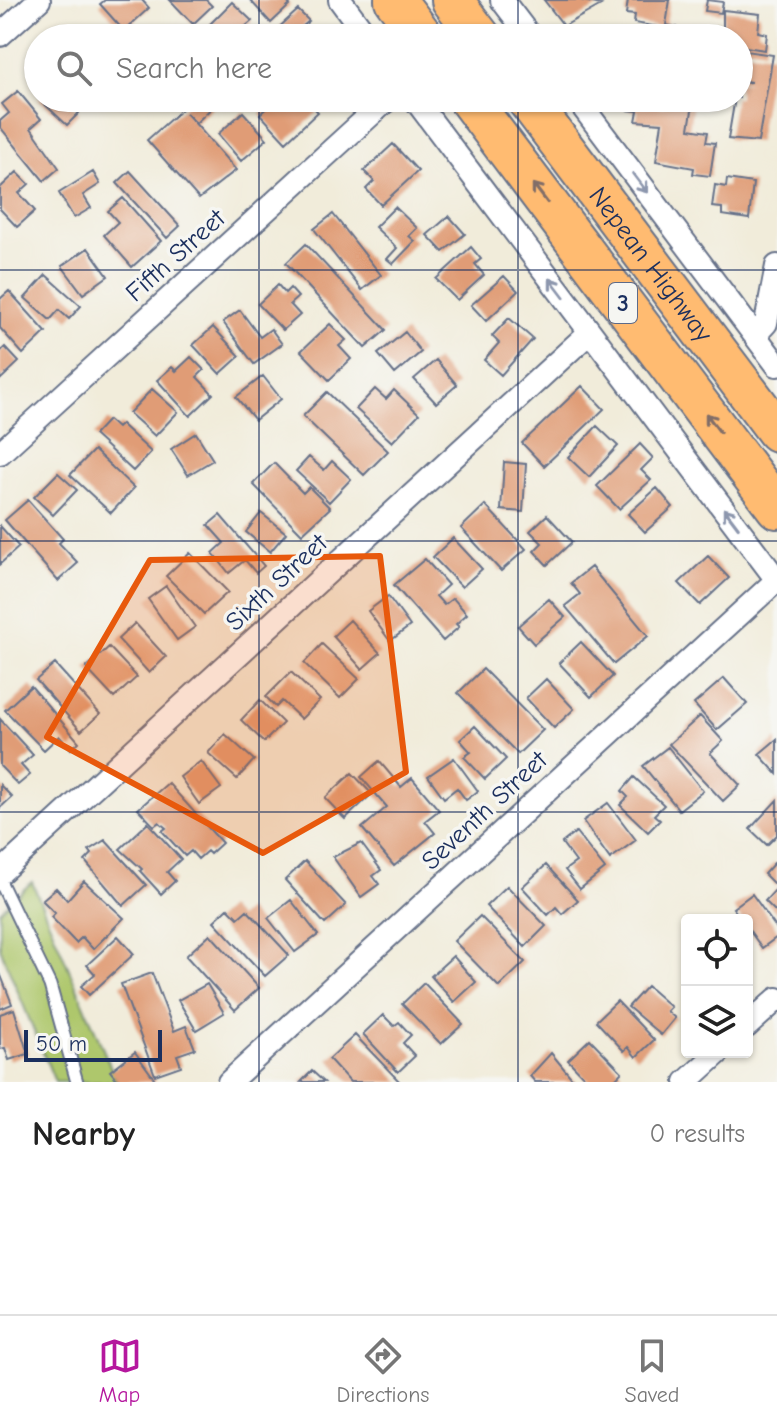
<!DOCTYPE html>
<html lang="en">
<head>
<meta charset="utf-8">
<style>
	:root { --surface:#fff; --page:#f6f6f6; --text:#222; --muted:#767676; --line:#e0e0e0; --accent:#b5179e }
	body { margin:0; font-family:"Comic Neue",sans-serif; background:var(--page); color:var(--text) }
	.controls { position:absolute; right:24px; bottom:24px; display:grid; overflow:hidden; border-radius:8px; box-shadow:0 2px 6px #0004 }
	.controls button { width:72px; height:72px; display:grid; place-items:center; padding:0; border:0; border-bottom:2px solid var(--line); background:var(--surface); color:var(--text); font:40px sans-serif }
	.scale { position:absolute; left:24px; bottom:20px; width:138px; box-sizing:border-box; padding-left:8px; border:4px solid #1b2f5e; border-top:0; font-size:22px; line-height:28px; white-space:nowrap; color:#1b2f5e; -webkit-text-stroke:6px #f6f6f2; paint-order:stroke }
	.list { margin:0; padding:0; list-style:none }
	h2 { display:flex; justify-content:space-between; align-items:center; height:104px; margin:0; padding:0 32px; font-size:34px }
	h2 small { font-size:26px; font-weight:400; color:var(--muted) }
	.icon { flex:none; width:44px; height:44px; fill:none; stroke:currentColor; stroke-width:2; stroke-linecap:round; stroke-linejoin:round }
	.map { position:relative; flex:none; width:777px; height:1082px; overflow:hidden }
	.search { position:absolute; background:var(--surface); box-shadow:0 2px 6px #0004; left:24px; right:24px; top:24px; height:88px; display:flex; align-items:center; gap:20px; box-sizing:border-box; padding:0 28px; border-radius:44px; color:var(--muted); font-size:30px }
	.sheet { height:232px; background:var(--surface) }
	nav { display:flex; justify-content:space-around; align-items:center; box-sizing:border-box; height:112px; border-top:2px solid var(--line); background:var(--surface); font-size:22px; color:var(--muted) }
	nav a { display:grid; justify-items:center; gap:4px }
	nav .on { color:var(--accent) }
	.map>svg:first-child { display:block }
</style>
</head>
<body>
<div class="map">
<svg width="777" height="1082" viewBox="0 0 777 1082">
	<rect width="100%" height="100%" fill="#f6f6f2"/>
	<filter id="ink" filterUnits="userSpaceOnUse"><feTurbulence type="fractalNoise" baseFrequency=".0125" numOctaves="2"/><feDisplacementMap in="SourceGraphic" scale="16" xChannelSelector="R" yChannelSelector="G"/><feConvolveMatrix kernelMatrix="1 2 1 2 8 2 1 2 1" color-interpolation-filters="sRGB"/></filter>
	<filter id="wash" filterUnits="userSpaceOnUse"><feTurbulence type="fractalNoise" baseFrequency=".006" numOctaves="4" result="noise"/><feDisplacementMap in="SourceGraphic" scale="32" xChannelSelector="R" yChannelSelector="G"/><feGaussianBlur stdDeviation="1.8" result="paint"/><feColorMatrix in="noise" values="0 0 0 0 0 0 0 0 0 0 0 0 0 0 0 0 0 1.4 0 .05"/><feComposite in="paint" operator="in"/></filter>
	<g filter="url(#wash)">
		<rect width="100%" height="100%" fill="#f1ecda"/>
		<path fill="#aec76c" stroke="#647b65" stroke-width="2" d="M32,882L117,1082H55L0,948V911Z"/>
		<g id="blocks">
			<path fill="#e09c76" d="M105,0H142L149,8L124,31L100,4Z
				M170,0H206L212,6L193,24Z
				M250,0H285L290,5L271,23Z
				M544,0H580L601,5L564,26Z
				M628,0H670L666,25L676,27L674,37L642,38L643,31L658,33L659,27L634,23L635,15L626,14Z
				M707,0L723,2L721,13L705,11Z
				M232,2L252,21L246,26L258,38H196Z
				M298,10L309,21L303,26L315,38H282L275,31Z
				M723,10L760,14L758,32L767,34L765,50L739,46V38H723Z
				M107,27L115,38H93Z
				M739,50L773,55L758,142L728,139L735,98H739V83L751,82L739,80Z
				M18,91L41,119L31,128L59,168L44,181L0,127V121L9,113L2,104Z
				M38,98H66L79,113L67,125Z
				M186,98H222L196,123L186,113L236,170L199,199L147,140L190,102Z
				M277,98H305L318,112L286,142L260,114Z
				M629,98H659L658,106L664,107L668,98H694L689,129L708,132L706,142L715,143L710,176L693,174L694,168L656,161L662,123L636,121L638,111L628,110Z
				M243,112L267,139L241,161L218,134Z
				M393,144L418,171L381,205L366,189L374,181L364,171Z
				M130,171L180,226L167,238L117,183Z
				M17,172L29,184L19,193L35,211L17,227L0,209V188Z
				M93,172L100,184L83,195L91,208L74,218L59,193Z
				M727,179L753,183L749,219L722,215V208L712,207L715,185L726,187Z
				M123,198L161,241L132,267L104,235L118,222L108,211Z
				M395,207L417,228L409,236L415,241L393,264L387,259L397,248L375,227Z
				M333,214L381,275L362,290L314,229Z
				M449,216L465,234L443,252L427,235Z
				M306,244L386,330L365,348L286,263Z
				M471,247L481,259L475,264L484,275L457,300L436,279Z
				M88,248L108,276L83,294L62,266Z
				M46,275L81,306L69,319L59,310L50,320L25,298Z
				M504,276L518,291L486,321L471,305Z
				M278,285L285,293L290,288L298,297L290,304L300,315L283,330L258,304Z
				M9,291L46,332L23,354L0,328V299Z
				M240,310L260,337L271,329L282,344L254,364L223,322Z
				M509,318L533,339L501,375L484,360L499,343L492,336Z
				M330,324L346,340L339,346L351,359L329,380L301,351Z
				M213,327L240,356L220,374L193,345Z
				M405,332L421,352L395,374L378,354Z
				M5,347L19,362L0,380V352Z
				M191,357L204,370L197,377L213,394L190,416L157,380L172,367L176,371Z
				M436,360L457,385L436,403L414,379Z
				M263,376L281,399L255,420L236,397Z
				M582,386L604,409L544,466L522,443Z
				M152,389L178,412L155,436L129,413Z
				M375,389L386,399L394,390L419,414L392,442L356,409Z
				M327,392L388,451L364,475L303,416Z
				M108,420L117,428L121,424L151,452L133,471L94,435Z
				M597,426L618,446L589,477L568,457Z
				M196,433L213,460L188,475L171,449Z
				M640,444L653,458L641,470L651,480L619,509L597,486Z
				M94,450L134,488L111,513L70,475Z
				M309,457L324,470L332,461L351,479L329,502L296,471Z
				M504,462L526,464L523,512L501,510Z
				M274,463L303,493L309,487L330,508L302,534L253,484Z
				M58,473L77,490L53,515L34,497Z
				M657,488L673,507L645,532L628,514Z
				M28,500L63,539L59,543L78,563L58,581L5,520Z
				M485,505L526,549L501,571L461,528Z
				M261,513L286,533L270,552L246,532Z
				M220,515L264,566L256,573L245,560L229,573L213,553L224,543L208,525Z
				M547,515L572,542L547,565L534,551L542,543L530,531Z
				M0,526L19,547L0,564Z
				M453,538L482,569L462,587L433,557Z
				M190,553L228,592L204,614L166,576Z
				M708,556L729,578L700,605L679,583Z
				M425,559L448,585L436,596L444,605L453,598L467,614L456,624L459,627L443,641L394,585Z
				M591,567L648,636L614,664L565,606L580,594L571,583Z
				M166,586L195,627L177,640L148,599Z
				M388,596L410,626L390,641L368,611Z
				M549,599L565,617L534,644L518,626Z
				M350,620L380,653L362,669L333,636Z
				M135,623L166,657L149,673L118,639Z
				M581,642L613,676L591,697L559,663Z
				M322,644L359,679L340,698L304,663Z
				M109,647L137,677L114,698L86,668Z
				M55,664L100,714L81,731L36,680Z
				M483,669L543,730L518,754L458,693Z
				M291,672L320,700L301,719L282,701L276,707L266,697Z
				M724,678L747,704L717,730L694,704Z
				M546,679L574,709L554,728L526,698Z
				M31,686L79,742L71,749L59,736L44,750L5,710Z
				M260,700L283,723L264,742L241,720Z
				M700,716L723,741L710,753L740,785L723,801L669,744Z
				M0,719L33,755L21,765L30,775L18,785L0,766Z
				M475,726L506,759L485,779L464,757L471,752L460,740Z
				M225,734L254,760L237,779L208,753Z
				M777,739V774L759,754Z
				M668,747L703,791L679,810L643,766Z
				M454,758L478,791L466,800L457,788L444,798L428,776Z
				M201,761L221,788L199,804L180,777Z
				M379,761L401,787L412,778L439,810L425,821L435,833L394,866L362,828L387,807L361,777Z
				M352,773L372,794L345,819L325,798Z
				M634,777L664,805L654,815L660,820L648,832L620,805L628,797L622,791Z
				M168,783L222,843L210,854L207,851L198,859L191,851L185,856L162,831L166,828L159,822L154,826L138,809Z
				M0,785L12,797L0,808Z
				M777,800V835L767,845L750,829Z
				M608,803L636,840L610,859L583,821Z
				M148,823L181,859L167,872L175,881L161,894L140,871L142,869L120,849Z
				M576,832L605,869L580,889L565,870L576,862L562,843Z
				M105,840L146,885L123,906L85,861L92,854L89,850Z
				M361,843L381,870L373,876L379,884L361,897L333,857Z
				M305,861L346,905L325,924L285,880Z
				M774,863L777,866V887L764,874Z
				M546,865L578,900L562,914L556,907L548,915L522,887Z
				M84,881L124,918L93,949L82,937L76,943L51,917L55,913L42,900L56,888L67,900Z
				M507,886L546,926L525,947L486,906Z
				M777,888V913L765,901Z
				M752,894L777,929V937L762,948L747,927V920H742L733,908Z
				M291,900L318,935L295,952L268,918Z
				M228,908L238,918L247,910L289,955L265,976L214,921Z
				M480,916L525,962L499,987L454,941Z
				M210,934L259,988L235,1010L186,956Z
				M118,936L134,954L89,995L81,986L95,974L87,965Z
				M453,956L476,982L454,1002L431,976Z
				M0,973L12,1004L0,1009Z
				M152,973L174,1031L186,1026L195,1049L177,1055L181,1066L155,1075L121,984Z
				M424,983L463,1024L441,1044L402,1004Z
				M207,984L224,1013L196,1030L178,1000Z
				M647,986L671,1007L667,1011L675,1018L661,1035L628,1007Z
				M617,1001L654,1040L636,1057L628,1047L624,1051L596,1021Z
				M14,1009L28,1054L9,1060L5,1048L0,1049V1014Z
				M383,1015L394,1026L399,1022L411,1035L403,1043L415,1056L398,1072L363,1034Z
				M355,1035L400,1082H350L329,1059Z
				M590,1039L622,1072L612,1082H589L568,1060Z
				M135,1052L156,1081L154,1082H119L110,1071Z
				M551,1053L575,1082H535L530,1076Z
				M312,1071L324,1082H301Z"/>
		</g>
	</g>
	<g filter="url(#ink)">
		<use href="#blocks" fill-opacity="0" stroke="#667189" stroke-width="2"/>
		<g fill="none" stroke-linecap="round" stroke-linejoin="round">
			<g stroke="#667189" stroke-width="15">
				<path id="lane" d="M0,881L50,985L77,1082"/>
			</g>
			<g stroke="#667189" stroke-width="26">
				<path id="street" d="M340,0L368,38
					M502,0L531,38
					M0,35L39,0
					M414,98L777,580
					M576,98L777,365
					M755,335L766,323L777,266
					M0,453L389,98
					M0,873L590,332
					M747,1026L777,999
					M229,1082L777,580
					M686,1082L719,1052"/>
			</g>
			<g stroke="#667189" stroke-width="44">
				<g id="highway">
					<path d="M395,0L424,38"/>
					<path d="M452,0L481,38"/>
					<path d="M468,98L777,508"/>
					<path id="s1" d="M526,98L777,431"/>
				</g>
			</g>
			<use href="#lane" stroke="#fff" stroke-width="11"/>
			<use href="#street" stroke="#fff" stroke-width="22"/>
			<use href="#highway" stroke="#ffbb71" stroke-width="40"/>
		</g>
		<defs><path id="oneway-shaft" d="M-6 0H5M1.5-3L5.5 0L1.5 3" fill="none" stroke-width="1.6" stroke-linecap="round" stroke-linejoin="round" transform="scale(2)"/></defs>
		<g stroke="#8d97ae">
			<use href="#oneway-shaft" transform="translate(640 183) rotate(53)"/>
			<use href="#oneway-shaft" transform="translate(557 288) rotate(-127)"/>
			<use href="#oneway-shaft" transform="translate(731 518) rotate(-127)"/>
		</g>
		<g stroke="#826e67">
			<use href="#oneway-shaft" transform="translate(540 193) rotate(-127)"/>
			<use href="#oneway-shaft" transform="translate(713 423) rotate(-127)"/>
		</g>
	</g>
	<path fill="#e8590c" fill-opacity="0.2" stroke="#e8590c" stroke-width="6" stroke-linejoin="round" d="M380,556L406,772L263,853L47,737L150,560Z"/>
	<path fill="none" stroke="#1b2f5e" stroke-width="2" stroke-opacity="0.55" d="M259,0V38M518,0V38M259,98V1082M518,98V1082M0,270H777M0,541H777M0,812H777"/>
	<g text-anchor="middle" stroke-width="7" stroke-linejoin="round" paint-order="stroke">
		<rect fill="#f6f6f2" stroke="#5d6b8a" stroke-width="2" x="609" y="283" width="28" height="40" rx="6"/>
		<g font-size="24" font-weight="bold" fill="#1b2f5e">
			<text x="623" y="311">3</text>
		</g>
		<g font-size="26" fill="#1b2f5e" stroke="#f6f6f2">
			<text transform="translate(175 255) rotate(-42)" y="9">Fifth Street</text>
			<text dy="9" stroke="none"><textPath href="#s1" startOffset="208">Nepean Highway</textPath></text>
			<text transform="translate(276 582) rotate(-43)" y="9">Sixth Street</text>
			<text transform="translate(484 810) rotate(-43)" y="9">Seventh Street</text>
		</g>
	</g>
</svg>
<div class="controls">
<button><svg class="icon" aria-label="locate" viewBox="0 0 24 24"><circle cx="12" cy="12" r="6"/><path d="M12 2v4M12 18v4M2 12h4M18 12h4"/></svg></button>
<button><svg class="icon" aria-label="layers" viewBox="0 0 24 24"><path d="M12 4l9 5-9 5-9-5zM3 14l9 5 9-5"/></svg></button>
</div>
<div class="scale">50 m</div>
<div class="search"><svg class="icon" aria-label="search" viewBox="0 0 24 24"><circle cx="10" cy="10" r="6"/><path d="M15 15l6 6"/></svg>Search here</div>
</div>
<section class="sheet">
<h2>Nearby<small>0 results</small></h2>
<ul class="list">
</ul>
</section>
<nav>
<a class="on"><svg class="icon" aria-label="map" viewBox="0 0 24 24"><path d="M3 6l6-2 6 2 6-2v14l-6 2-6-2-6 2zM9 4v14M15 6v14"/></svg>Map</a>
<a><svg class="icon" aria-label="directions" viewBox="0 0 24 24"><path d="M12 3l9 9-9 9-9-9zM9 14v-3h6M13 9l2 2-2 2"/></svg>Directions</a>
<a><svg class="icon" aria-label="saved" viewBox="0 0 24 24"><path d="M7 4h10v16l-5-4-5 4z"/></svg>Saved</a>
</nav>
</body>
</html>
